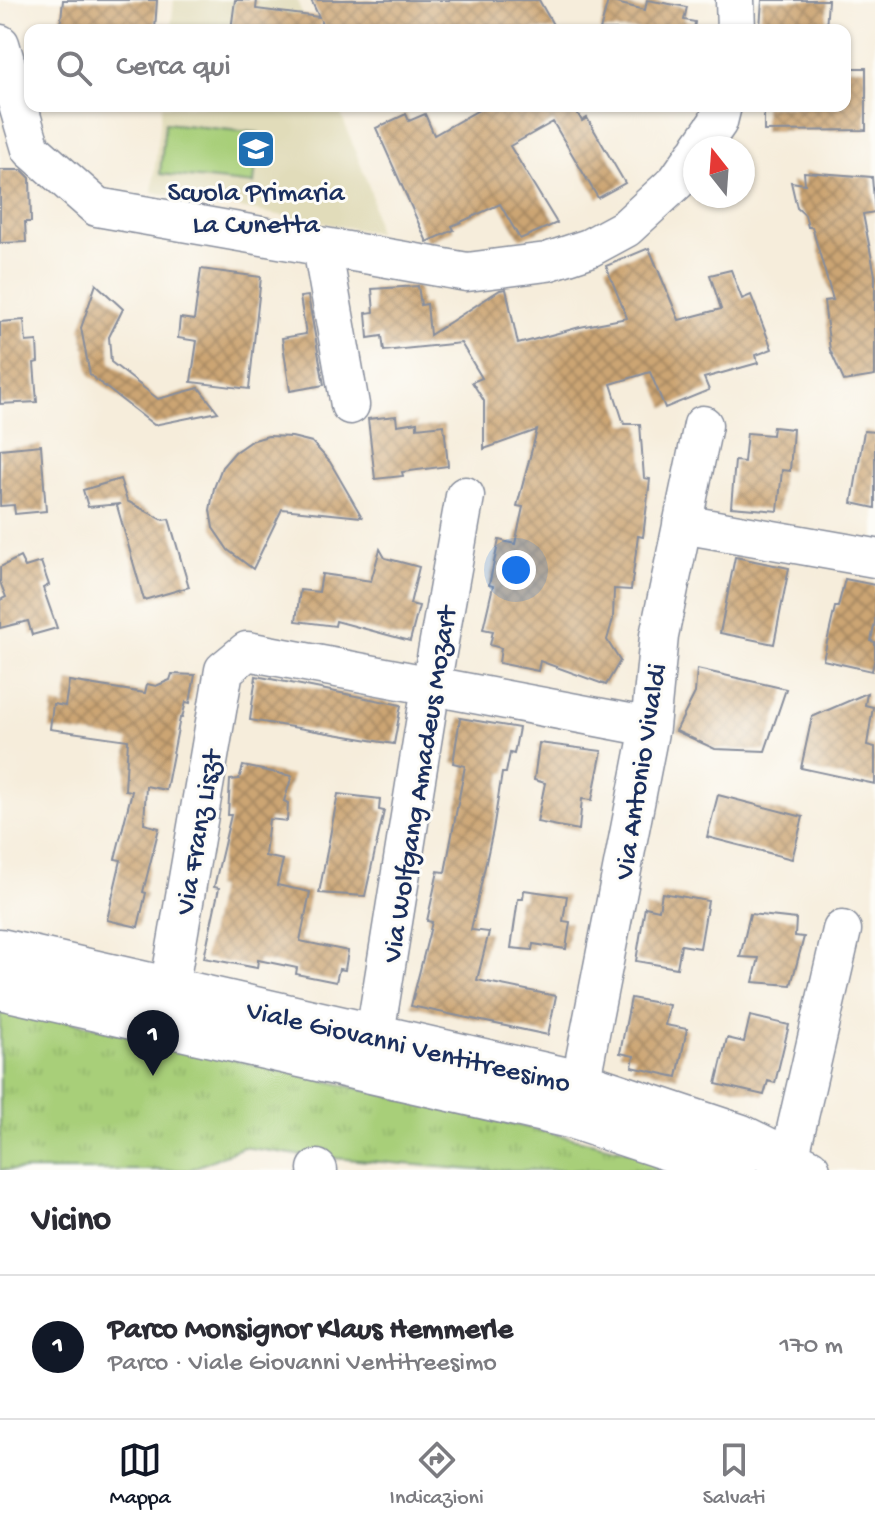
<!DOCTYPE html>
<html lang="it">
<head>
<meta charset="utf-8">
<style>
	:root { --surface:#fff; --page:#f7f7f7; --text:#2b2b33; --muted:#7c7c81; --line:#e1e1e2; --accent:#111827 }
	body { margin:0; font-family:"Gochi Hand",sans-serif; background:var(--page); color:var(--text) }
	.compass { position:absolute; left:683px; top:136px; width:72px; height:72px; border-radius:50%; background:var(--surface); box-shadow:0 2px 6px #0004; rotate:343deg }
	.you { position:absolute; left:516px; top:570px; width:28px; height:28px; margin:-20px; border:6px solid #fff; border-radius:50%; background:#1a73e8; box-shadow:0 0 0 12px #1a73e833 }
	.badge { display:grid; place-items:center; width:52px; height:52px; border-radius:50%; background:var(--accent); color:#fff; font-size:26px; font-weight:700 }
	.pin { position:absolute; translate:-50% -66px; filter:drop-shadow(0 2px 4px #0008) }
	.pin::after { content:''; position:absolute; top:42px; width:28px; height:24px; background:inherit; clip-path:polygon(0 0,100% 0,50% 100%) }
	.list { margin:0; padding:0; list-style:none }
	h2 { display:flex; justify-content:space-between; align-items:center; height:104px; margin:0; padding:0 32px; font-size:34px }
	h2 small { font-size:26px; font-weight:400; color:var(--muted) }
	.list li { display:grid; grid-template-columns:52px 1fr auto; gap:24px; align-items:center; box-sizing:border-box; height:144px; padding:0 32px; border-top:2px solid var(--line) }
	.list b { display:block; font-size:30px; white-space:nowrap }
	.list p { margin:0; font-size:26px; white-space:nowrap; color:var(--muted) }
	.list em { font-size:26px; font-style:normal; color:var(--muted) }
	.icon { flex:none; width:44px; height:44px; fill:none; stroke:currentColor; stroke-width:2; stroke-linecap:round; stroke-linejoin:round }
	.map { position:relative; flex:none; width:875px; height:1170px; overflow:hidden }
	.search { position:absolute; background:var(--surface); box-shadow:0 2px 6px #0004; left:24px; right:24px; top:24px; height:88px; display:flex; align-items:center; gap:20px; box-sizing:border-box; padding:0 28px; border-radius:16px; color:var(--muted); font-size:30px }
	.sheet { height:248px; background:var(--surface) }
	nav { display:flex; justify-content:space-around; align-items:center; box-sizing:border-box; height:112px; border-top:2px solid var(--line); background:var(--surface); font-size:22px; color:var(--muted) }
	nav a { display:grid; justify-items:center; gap:4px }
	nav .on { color:var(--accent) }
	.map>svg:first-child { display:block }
</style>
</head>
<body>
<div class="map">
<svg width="875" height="1170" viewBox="0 0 875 1170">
	<defs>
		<pattern id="park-tufts" width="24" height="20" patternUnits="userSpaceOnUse" patternTransform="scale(2)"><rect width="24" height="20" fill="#a8cf79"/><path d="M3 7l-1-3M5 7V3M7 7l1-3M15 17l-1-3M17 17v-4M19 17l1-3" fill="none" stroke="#90b26b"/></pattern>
		<pattern id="building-cross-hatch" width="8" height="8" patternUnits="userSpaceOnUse" patternTransform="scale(2)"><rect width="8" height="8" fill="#cca573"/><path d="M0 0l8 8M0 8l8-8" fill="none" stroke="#a58762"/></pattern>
	</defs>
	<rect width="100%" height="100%" fill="#fdfcf7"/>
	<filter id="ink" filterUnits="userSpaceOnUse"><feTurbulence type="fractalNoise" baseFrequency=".0125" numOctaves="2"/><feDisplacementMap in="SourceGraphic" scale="16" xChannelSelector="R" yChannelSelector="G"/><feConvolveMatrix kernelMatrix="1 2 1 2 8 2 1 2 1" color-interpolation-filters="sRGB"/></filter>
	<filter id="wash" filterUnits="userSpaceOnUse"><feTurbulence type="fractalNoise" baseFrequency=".006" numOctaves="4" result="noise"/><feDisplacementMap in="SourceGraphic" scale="32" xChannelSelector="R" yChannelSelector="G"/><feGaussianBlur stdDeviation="1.8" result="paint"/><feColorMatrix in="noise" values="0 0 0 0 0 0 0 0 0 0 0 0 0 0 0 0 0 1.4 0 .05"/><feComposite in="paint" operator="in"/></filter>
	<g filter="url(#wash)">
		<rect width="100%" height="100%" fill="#f6eddb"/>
		<path fill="#e1dcba" d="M174,0H297L308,30H171Z
			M162,106H338L371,192L377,233L152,192Z"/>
		<path fill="#a8cf79" stroke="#627f6c" stroke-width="2" d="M165,123L259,133L254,184L160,174Z"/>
		<path fill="url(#park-tufts)" stroke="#627f6c" stroke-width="2" d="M0,1005L710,1170H475L298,1155L243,1147L189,1170H0Z"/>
		<g id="blocks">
			<path fill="url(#building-cross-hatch)" d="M63,0H157L155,30H60Z
				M235,0H257L256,9L319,17L311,0H539L556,30H326L321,22V30H231Z
				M647,0L687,7L684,20L695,22L694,30H600L608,1L645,10Z
				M762,0H828L826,30L760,28Z
				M845,68H866V130L764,131V106H845Z
				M486,106H582L575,109L582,121L587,118L625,183L598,198L553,122L510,146L557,223L520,239L500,204L452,226L454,230L427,242L376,128L406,114L409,121L425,114L434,135Z
				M0,170H22L30,178L31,222H25L26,242L0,243Z
				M804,172L872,177L875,212L863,214L875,275V376L844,381L830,350L824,301L833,300L812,227H808L805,215L797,208L791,182L805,184Z
				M649,248L679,320L721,309L710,275L731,270L742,299L751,295L772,349L756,355L758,363L704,378L709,390L665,408L650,372L611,384L624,424H640L644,478L650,479L643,537L638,536L631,590L614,589L613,619L607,640L620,661L606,685L540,661L538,671L499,663L501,648L490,645L493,631L483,629L493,586L489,585L499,540L515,544L523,507L517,506L537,430L484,449V401L472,382L482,378L461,343L384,351L382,336L368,338L366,313L374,312L372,289L418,286L421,305L427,304L430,335L500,290L506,289L518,344L580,327L627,318L606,266Z
				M201,269L261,277L249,389L191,382L197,341L178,338L180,318L194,320Z
				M96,284L123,309L109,337L111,362L158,399L199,388L218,412L154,425L90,375L81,328Z
				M308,296L324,385L290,391L282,338L306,334L300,297Z
				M24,320L26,342L37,341L38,362L34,363L37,402L0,404V322Z
				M396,416L397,425L417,422V428L444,425L448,466L402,472L403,476L375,479L368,419Z
				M773,427L793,429L790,471L782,470L778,511L731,507L735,461L744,462L747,433L772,435Z
				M864,431L875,432V508L852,503Z
				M268,436L292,437L312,442L330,462L362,517L282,509L253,569L228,550L213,528L210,510L214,488L222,467L235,452L251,441Z
				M41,445L46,511L15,514L14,505L0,506V449Z
				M120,479L127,501L163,520L169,519L189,587L144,600L117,506L120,504L88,507L83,490Z
				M380,549L385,558L419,567L410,604L419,606L410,641L336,621L335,626L296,621L300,590L319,592L322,574L371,581Z
				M20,557L25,567L41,562L49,585L43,588L57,628L32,635L28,621L0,628V600L6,597L0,582V567Z
				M735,557L789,568L774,644L720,633Z
				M845,579L875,585V622L871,641L875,642V658L872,671L823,660L835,607H838Z
				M697,669L786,689L765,751L715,749L676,731L695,693Z
				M172,674L195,675L190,703L186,702L182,718H180L166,790L146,786L144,824L159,828L143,892L146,893L138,927L107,920L121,860L115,859L132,791L125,790L128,740L50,729L53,704L65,706L69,681L145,693L147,684L156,686L170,680Z
				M256,676L401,705L394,744L250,720Z
				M867,693L865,705L873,707L867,745L875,747V784L801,768L812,717Z
				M460,718L519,728L514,754L510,753L506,773H502L493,830L471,930L489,932L477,980L556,996L548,1035L411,1006L432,922L427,921L438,871L445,872L465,766L453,763Z
				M539,743L602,751L592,800L582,799L579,830L537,822L545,783L534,780Z
				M243,766L292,776L284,801L288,803L287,821L269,819L265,856L283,860L277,885L310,892L300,941L348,951L345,970L339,969L336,982L296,974L297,968L258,960L257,968L204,958L219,888L214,887L231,815H228L230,780L239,779Z
				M338,794L380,799L379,810L384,811L365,896L319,893Z
				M718,795L803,817L792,859L707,837Z
				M524,890L567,896L563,921L570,922L566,949L533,944L532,950L511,948L518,899H523Z
				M662,893L708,901L700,948L681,945L677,968L636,961L645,907L659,910Z
				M750,914L796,919L795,936L804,937L791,985L753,982L759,958L740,957Z
				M631,998L669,1005L665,1025L687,1029L677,1077L632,1067L634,1056L620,1053Z
				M750,1016L789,1025L775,1083L768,1081L764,1095L716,1084L727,1038L744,1042Z"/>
		</g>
	</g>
	<g filter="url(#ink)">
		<use href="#blocks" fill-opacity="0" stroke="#888e9c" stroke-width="2"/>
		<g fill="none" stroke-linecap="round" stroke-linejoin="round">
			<g stroke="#888e9c" stroke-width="41">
				<path id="minor" d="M735,0L736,30
					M0,44L31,149L97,207L467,272L547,262L589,248L626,228L677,181L695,155
					M700,148L718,122L722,106
					M322,247L350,405
					M682,524L875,558
					M164,1018L224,670L247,651L650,727
					M370,1065L431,686L465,496
					M575,1110L650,727L659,636L703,425
					M789,1160L842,930
					M317,1169L318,1170"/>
			</g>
			<g stroke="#888e9c" stroke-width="47">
				<path id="major" d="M0,951L580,1083L739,1136L808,1170
					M0,987L574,1117L734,1170"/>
			</g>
			<use href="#minor" stroke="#fff" stroke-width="38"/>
			<use href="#major" stroke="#fff" stroke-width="44"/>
		</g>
	</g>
	<defs>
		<g id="school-square" transform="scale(2)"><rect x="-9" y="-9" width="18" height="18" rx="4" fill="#1f6fb2" stroke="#fdfcf7"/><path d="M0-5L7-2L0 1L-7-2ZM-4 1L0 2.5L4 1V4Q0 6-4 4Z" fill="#fff"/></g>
	</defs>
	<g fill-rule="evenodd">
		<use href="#school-square" x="256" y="149"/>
	</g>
	<g text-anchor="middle" stroke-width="6" stroke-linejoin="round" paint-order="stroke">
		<g font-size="28" fill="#1b2f5e" stroke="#fdfcf7">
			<text x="256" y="200">Scuola Primaria<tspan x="256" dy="32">La Cunetta</tspan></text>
		</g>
		<g font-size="28" fill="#1b2f5e" stroke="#fdfcf7">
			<text transform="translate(638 771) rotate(-81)" y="10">Via Antonio Vivaldi</text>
			<text transform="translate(417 784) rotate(-81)" y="10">Via Wolfgang Amadeus Mozart</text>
			<text transform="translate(196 832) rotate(-80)" y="10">Via Franz Liszt</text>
			<text transform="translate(409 1044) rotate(13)" y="10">Viale Giovanni Ventitreesimo</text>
		</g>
	</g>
</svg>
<svg class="compass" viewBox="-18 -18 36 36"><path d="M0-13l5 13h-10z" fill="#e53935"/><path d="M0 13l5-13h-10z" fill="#7c7c81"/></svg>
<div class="you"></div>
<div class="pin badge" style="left:153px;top:1076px">1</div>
<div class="search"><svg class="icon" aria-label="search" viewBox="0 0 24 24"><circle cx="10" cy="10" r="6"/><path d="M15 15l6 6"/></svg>Cerca qui</div>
</div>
<section class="sheet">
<h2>Vicino<small></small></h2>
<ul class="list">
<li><span class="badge">1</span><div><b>Parco Monsignor Klaus Hemmerle</b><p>Parco · Viale Giovanni Ventitreesimo</p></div><em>170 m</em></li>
</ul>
</section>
<nav>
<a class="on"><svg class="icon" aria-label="map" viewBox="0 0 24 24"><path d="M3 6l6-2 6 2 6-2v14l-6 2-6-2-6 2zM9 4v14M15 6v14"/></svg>Mappa</a>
<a><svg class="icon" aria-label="directions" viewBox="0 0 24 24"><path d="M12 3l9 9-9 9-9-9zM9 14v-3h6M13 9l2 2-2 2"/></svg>Indicazioni</a>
<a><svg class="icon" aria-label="saved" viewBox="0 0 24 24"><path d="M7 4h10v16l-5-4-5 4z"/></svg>Salvati</a>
</nav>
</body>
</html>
